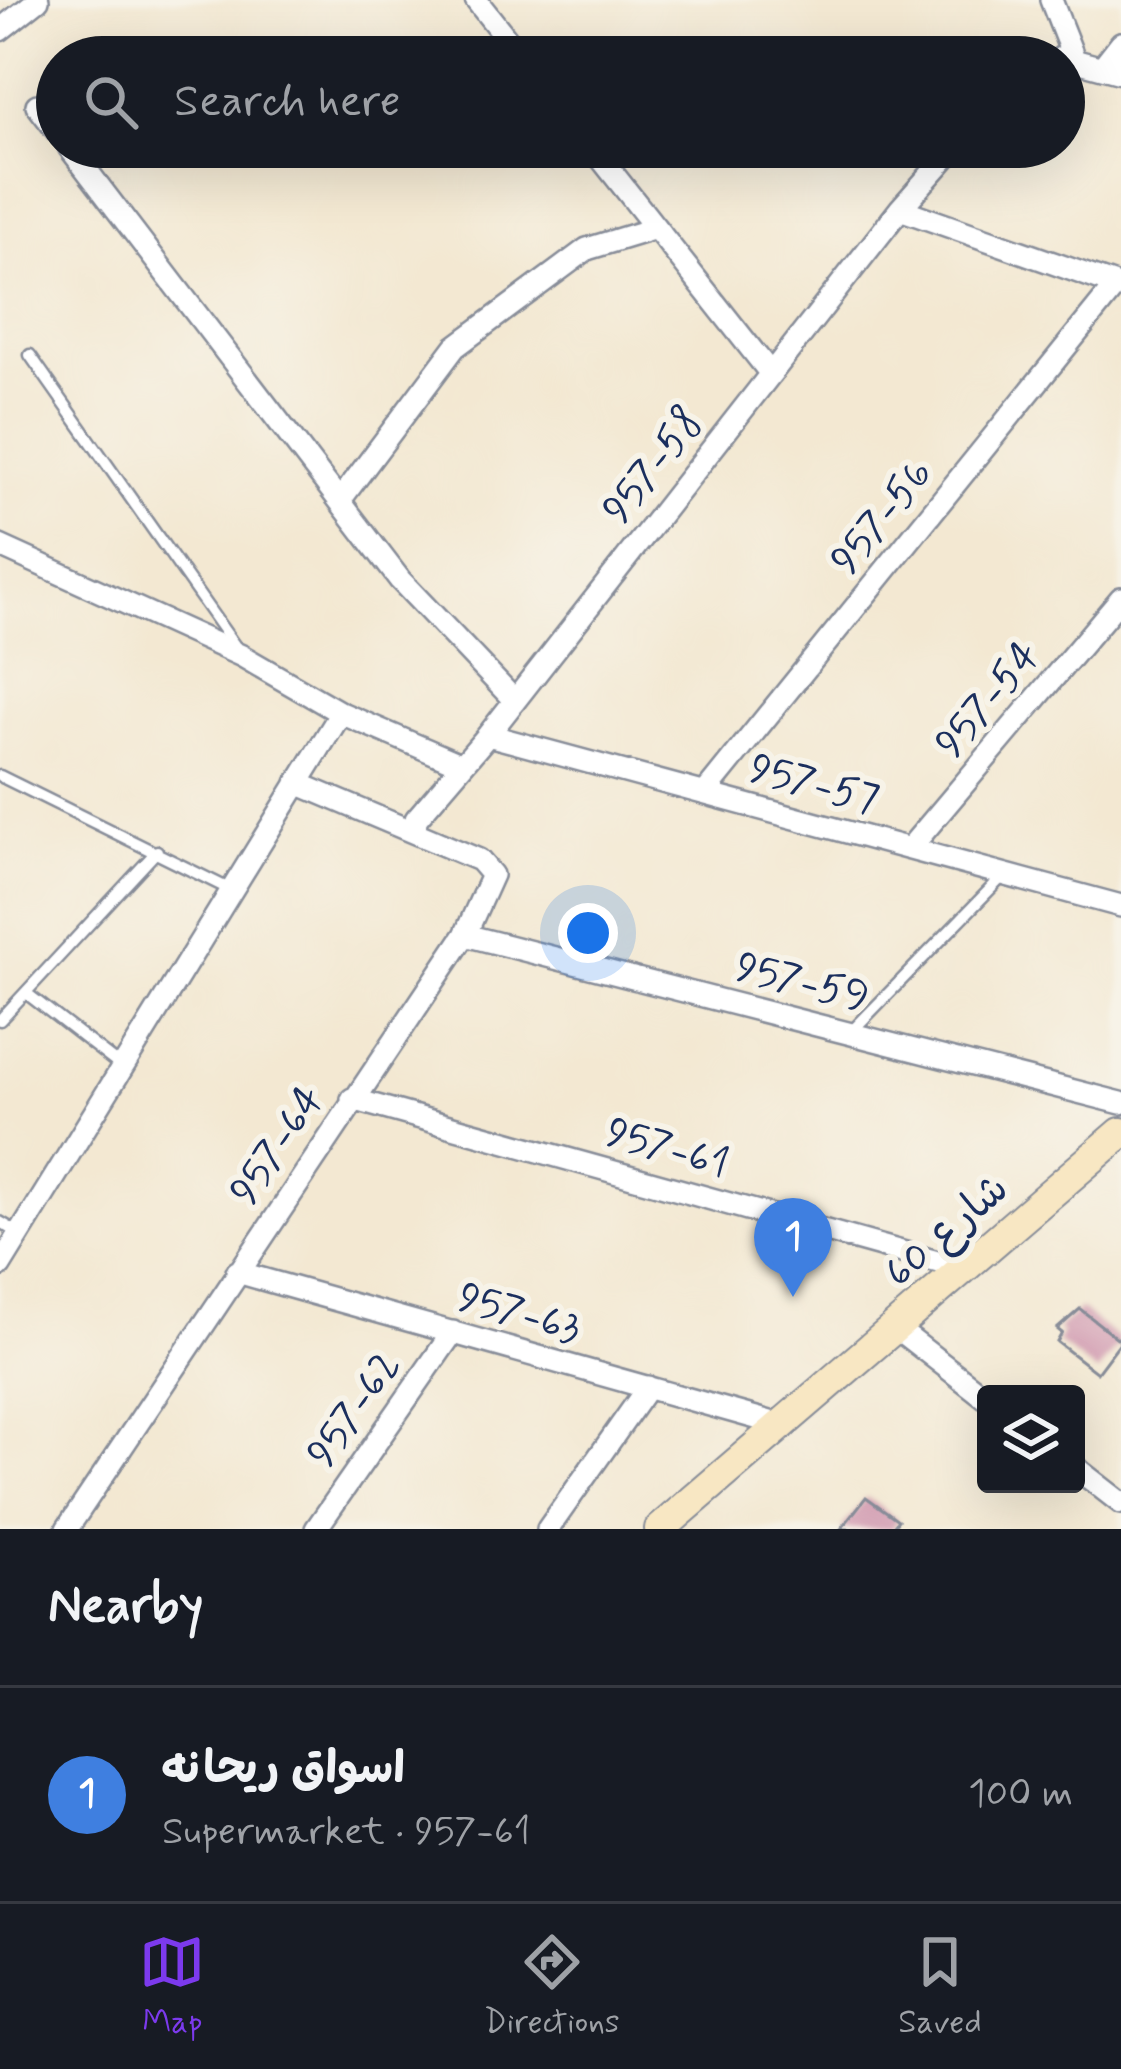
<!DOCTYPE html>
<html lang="en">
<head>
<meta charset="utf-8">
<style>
	:root { --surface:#171b24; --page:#20242c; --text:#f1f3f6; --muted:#9ea1a6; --line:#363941; --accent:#7c3aed }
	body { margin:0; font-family:Mynerve,"Playpen Sans Arabic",sans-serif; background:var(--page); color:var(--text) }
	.controls { position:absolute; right:36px; bottom:36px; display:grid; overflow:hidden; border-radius:12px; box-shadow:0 12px 48px #0002 }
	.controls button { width:108px; height:108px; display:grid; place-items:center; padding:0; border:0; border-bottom:3px solid var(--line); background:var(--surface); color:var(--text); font:60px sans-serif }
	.you { position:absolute; left:588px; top:933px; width:42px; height:42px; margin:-30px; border:9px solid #fff; border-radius:50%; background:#1a73e8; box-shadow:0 0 0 18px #1a73e833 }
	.badge { display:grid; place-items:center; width:78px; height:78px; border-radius:50%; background:var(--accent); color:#fff; font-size:39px; font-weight:700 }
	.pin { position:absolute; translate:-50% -99px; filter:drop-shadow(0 3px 6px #0008) }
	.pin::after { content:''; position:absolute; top:63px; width:42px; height:36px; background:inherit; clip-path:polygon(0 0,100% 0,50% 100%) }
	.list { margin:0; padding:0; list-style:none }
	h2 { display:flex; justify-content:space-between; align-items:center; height:156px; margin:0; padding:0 48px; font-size:51px }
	h2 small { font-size:39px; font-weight:400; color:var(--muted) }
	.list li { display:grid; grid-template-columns:78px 1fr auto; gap:36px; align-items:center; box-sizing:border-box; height:216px; padding:0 48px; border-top:3px solid var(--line) }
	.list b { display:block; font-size:45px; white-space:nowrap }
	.list p { margin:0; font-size:39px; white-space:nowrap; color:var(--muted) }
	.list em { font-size:39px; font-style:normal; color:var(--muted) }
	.icon { flex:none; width:66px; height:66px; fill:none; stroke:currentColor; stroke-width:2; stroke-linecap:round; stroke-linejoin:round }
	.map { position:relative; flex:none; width:1121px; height:1529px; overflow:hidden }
	.search { position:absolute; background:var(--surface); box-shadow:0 12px 48px #0002; left:36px; right:36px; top:36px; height:132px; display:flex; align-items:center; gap:30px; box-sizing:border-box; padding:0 42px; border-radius:66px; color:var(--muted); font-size:45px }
	.sheet { height:372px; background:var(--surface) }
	nav { display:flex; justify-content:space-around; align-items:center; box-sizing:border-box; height:168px; border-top:3px solid var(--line); background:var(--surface); font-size:33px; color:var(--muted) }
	nav a { display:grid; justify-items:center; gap:6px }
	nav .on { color:var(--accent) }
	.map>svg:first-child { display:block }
</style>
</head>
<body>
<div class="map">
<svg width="1121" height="1529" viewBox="0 0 1121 1529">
	<rect width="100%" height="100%" fill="#f7f3e8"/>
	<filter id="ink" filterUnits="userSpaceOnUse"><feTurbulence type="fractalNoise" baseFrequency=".00833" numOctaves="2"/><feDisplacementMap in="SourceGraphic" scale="24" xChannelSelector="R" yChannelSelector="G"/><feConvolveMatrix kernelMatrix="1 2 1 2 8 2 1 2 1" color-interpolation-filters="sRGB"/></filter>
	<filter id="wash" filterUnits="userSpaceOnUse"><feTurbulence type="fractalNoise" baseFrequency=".004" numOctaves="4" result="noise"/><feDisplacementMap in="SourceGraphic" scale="48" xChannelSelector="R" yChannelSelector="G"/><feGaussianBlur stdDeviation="2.7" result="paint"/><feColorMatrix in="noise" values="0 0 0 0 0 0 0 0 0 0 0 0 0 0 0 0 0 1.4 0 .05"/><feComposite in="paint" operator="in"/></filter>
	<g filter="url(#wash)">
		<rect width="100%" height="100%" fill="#f3e8d2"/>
		<g id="blocks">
			<path fill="#cd92ab" d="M1080,1309L1121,1341L1097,1373L1057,1342L1062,1333L1057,1329Z
				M866,1497L898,1520L891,1529H841Z"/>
		</g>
	</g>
	<g filter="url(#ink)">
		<use href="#blocks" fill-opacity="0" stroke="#878c98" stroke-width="3"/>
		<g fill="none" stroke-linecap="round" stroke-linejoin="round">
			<g stroke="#878c98" stroke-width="15">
				<path id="lane" d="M30,355L237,649
					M0,776L231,890
					M26,993L123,1068
					M0,1020L157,851
					M851,1032L1003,876
					M0,1222L19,1233"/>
			</g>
			<g stroke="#878c98" stroke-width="26">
				<path id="street" d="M476,0L521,57
					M1051,0L1073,56
					M0,30L38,0
					M1062,57L1121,73
					M1103,66L1121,43
					M37,105L57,131
					M69,147L400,580L515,701
					M592,147L771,374
					M900,209L1121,287
					M341,499L455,347L587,249L656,228
					M0,546L242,656L341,713L462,765
					M488,735L1121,906
					M705,793L1116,285
					M415,832L416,819L488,735L900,209L955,147
					M910,848L1121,598
					M465,935L1121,1103
					M352,1099L963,1269
					M0,1266L341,713
					M237,1272L781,1425
					M895,1327L986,1398
					M1076,1468L1121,1503
					M67,1529L465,935L492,875L479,860L297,783
					M316,1529L453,1332
					M548,1529L648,1387"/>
			</g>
			<g stroke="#878c98" stroke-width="34">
				<path id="secondary" d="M660,1529L1121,1133"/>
			</g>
			<use href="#lane" stroke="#fff" stroke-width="10"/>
			<use href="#street" stroke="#fff" stroke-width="21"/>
			<use href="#secondary" stroke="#f8e7c3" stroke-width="30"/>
		</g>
	</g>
	<g text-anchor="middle" stroke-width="12" stroke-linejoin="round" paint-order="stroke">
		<g font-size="42" fill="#1b2f5e" stroke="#f7f3e8">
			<text transform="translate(651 464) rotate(-52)" y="15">957-58</text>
			<text transform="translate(880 515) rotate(-51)" y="15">957-56</text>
			<text transform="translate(986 698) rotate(-50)" y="15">957-54</text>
			<text transform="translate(815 782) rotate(15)" y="15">957-57</text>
			<text transform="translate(803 980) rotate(14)" y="15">957-59</text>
			<text transform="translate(275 1144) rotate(-56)" y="15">957-64</text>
			<text transform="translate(668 1146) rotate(16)" y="15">957-61</text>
			<text transform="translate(945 1229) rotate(-41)" y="15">شارع 60</text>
			<text transform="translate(520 1311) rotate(16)" y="15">957-63</text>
			<text transform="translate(352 1408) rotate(-55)" y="15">957-62</text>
		</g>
	</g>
</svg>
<div class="controls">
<button><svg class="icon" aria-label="layers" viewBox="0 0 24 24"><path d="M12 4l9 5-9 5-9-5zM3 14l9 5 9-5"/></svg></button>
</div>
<div class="you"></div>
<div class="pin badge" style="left:793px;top:1297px;background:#3f7fe0">1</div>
<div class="search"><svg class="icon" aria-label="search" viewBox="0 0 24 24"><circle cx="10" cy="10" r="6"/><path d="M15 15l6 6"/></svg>Search here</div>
</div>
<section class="sheet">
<h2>Nearby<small></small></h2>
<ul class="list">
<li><span class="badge" style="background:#3f7fe0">1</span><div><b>اسواق ريحانه</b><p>Supermarket · 957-61</p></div><em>100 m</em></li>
</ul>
</section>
<nav>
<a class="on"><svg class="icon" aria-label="map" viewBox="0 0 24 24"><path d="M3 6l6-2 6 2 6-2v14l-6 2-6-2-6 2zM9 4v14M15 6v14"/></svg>Map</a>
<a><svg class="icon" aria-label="directions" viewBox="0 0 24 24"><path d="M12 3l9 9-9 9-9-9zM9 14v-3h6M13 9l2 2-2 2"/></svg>Directions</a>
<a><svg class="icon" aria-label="saved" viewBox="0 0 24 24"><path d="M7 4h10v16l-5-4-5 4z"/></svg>Saved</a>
</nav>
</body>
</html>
